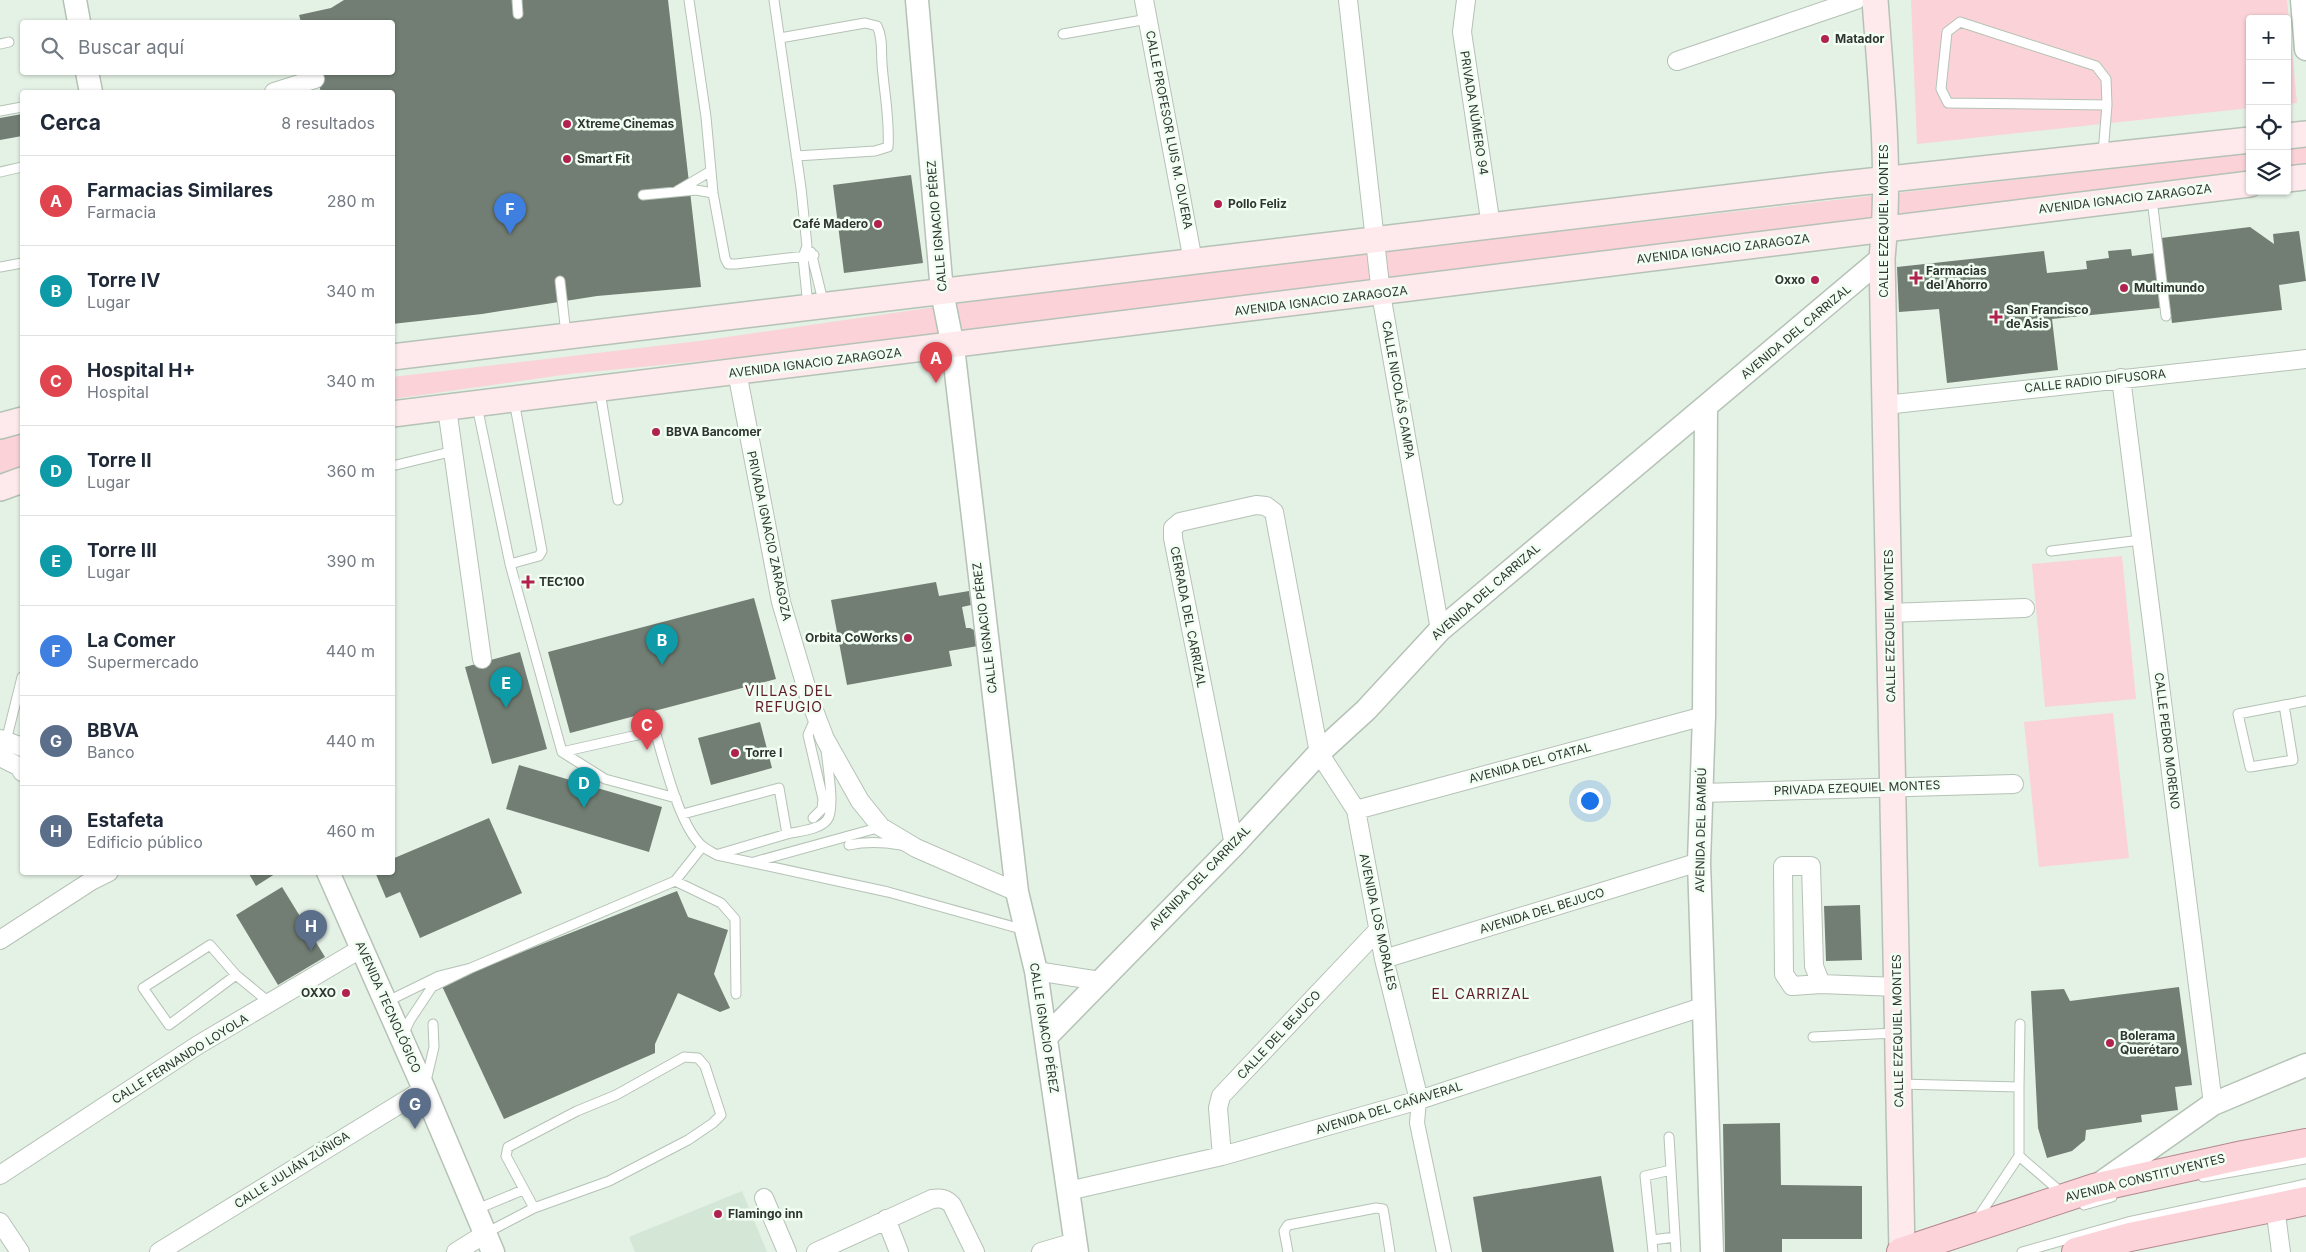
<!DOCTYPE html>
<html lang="es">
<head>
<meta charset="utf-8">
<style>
	:root { --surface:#fff; --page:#f2f2f3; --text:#1f2937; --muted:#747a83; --line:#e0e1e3; --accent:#b22250 }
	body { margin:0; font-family:Inter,sans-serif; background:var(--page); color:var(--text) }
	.controls { position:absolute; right:15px; top:15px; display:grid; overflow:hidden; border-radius:5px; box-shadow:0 1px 4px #0004 }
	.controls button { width:45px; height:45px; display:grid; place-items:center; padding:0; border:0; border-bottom:1px solid var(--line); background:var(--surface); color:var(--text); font:25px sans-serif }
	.you { position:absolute; left:1589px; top:800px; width:18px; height:18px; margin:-12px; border:4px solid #fff; border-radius:50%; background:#1a73e8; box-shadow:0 0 0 8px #1a73e833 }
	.badge { display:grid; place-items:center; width:32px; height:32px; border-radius:50%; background:var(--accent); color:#fff; font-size:16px; font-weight:700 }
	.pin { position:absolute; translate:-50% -41px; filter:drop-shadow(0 1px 2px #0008) }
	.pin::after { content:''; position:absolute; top:26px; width:18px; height:15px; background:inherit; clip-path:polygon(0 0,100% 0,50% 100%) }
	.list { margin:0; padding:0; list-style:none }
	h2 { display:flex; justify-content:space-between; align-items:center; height:65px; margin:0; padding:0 20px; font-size:21px }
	h2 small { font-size:16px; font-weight:400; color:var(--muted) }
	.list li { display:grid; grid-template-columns:32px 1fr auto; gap:15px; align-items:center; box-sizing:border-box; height:90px; padding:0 20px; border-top:1px solid var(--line) }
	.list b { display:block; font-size:19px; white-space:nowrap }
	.list p { margin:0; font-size:16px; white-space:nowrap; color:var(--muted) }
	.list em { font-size:16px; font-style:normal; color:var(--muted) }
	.icon { flex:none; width:28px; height:28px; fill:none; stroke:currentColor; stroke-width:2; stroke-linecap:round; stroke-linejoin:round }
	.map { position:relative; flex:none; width:2306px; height:1252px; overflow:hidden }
	.search { position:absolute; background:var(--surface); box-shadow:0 1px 4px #0004; left:20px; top:20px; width:375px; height:55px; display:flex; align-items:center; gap:12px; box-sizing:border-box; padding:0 18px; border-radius:5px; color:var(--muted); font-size:19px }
	.panel { position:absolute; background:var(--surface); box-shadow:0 1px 4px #0004; left:20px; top:90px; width:375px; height:785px; border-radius:5px }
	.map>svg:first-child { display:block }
</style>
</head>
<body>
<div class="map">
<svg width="2306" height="1252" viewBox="0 0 2306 1252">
	<rect width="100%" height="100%" fill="#e4f1e5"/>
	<path fill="#d4e7d6" d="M742,1191L767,1252H635L629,1237Z"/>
	<path fill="#fad2d7" d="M1911,0H2287L2297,103L2287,104V19H2250V108L1917,144Z
		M2306,146V170L2287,172V148Z
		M2250,153V176L929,339L569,374L393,399L392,377L699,341L1088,285Z
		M22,432V466L0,475V435Z
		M2122,556L2136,699L2045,707L2032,564Z
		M2113,713L2129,858L2039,867L2024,722Z"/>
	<path fill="#727e73" d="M344,0H668L701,287L597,296L482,314L392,324V92H321L315,72H392V22H301L299,15L331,8Z
		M22,114V136L0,140V118Z
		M911,175L923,263L844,273L833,185Z
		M2250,227L2274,244L2273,234L2299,231L2306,281L2279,285L2282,310L2172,323L2161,238Z
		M2131,249L2132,256L2155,253L2160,308L2052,319L2058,370L1947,383L1939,309L1899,312L1897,267L2044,251L2047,273L2087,269L2086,261L2109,258L2108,251Z
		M936,582L939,596L969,591L971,605L962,607L966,628H970L976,631L978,646L949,651L952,666L847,685L831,600Z
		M754,598L776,679L570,733L548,652Z
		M520,652L547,749L492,764L465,667Z
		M760,722L772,768L711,785L698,738Z
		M519,765L662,807L649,852L506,809Z
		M489,818L522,893L420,938L400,892L386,898L375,872H392V859Z
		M248,872H278L256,886Z
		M282,887L325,957L278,985L236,915Z
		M677,891L688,917L728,930L714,974L730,1008L720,1012L678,993L655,1044V1053L504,1119L441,984Z
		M1860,905L1862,960L1826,961L1824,906Z
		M2179,987L2192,1085L2175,1087L2178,1110L2141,1115L2142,1122L2086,1130L2085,1140L2072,1151L2047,1158L2038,1128L2031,991L2064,989L2070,1001Z
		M1780,1123L1781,1185L1862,1186V1239H1782V1252H1725L1723,1124Z
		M1601,1176L1614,1252H1482L1473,1197Z"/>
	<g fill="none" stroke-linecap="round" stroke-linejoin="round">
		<g stroke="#b5c2b6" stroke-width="11">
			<path id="service" d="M517,0L518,14
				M689,0L706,117L713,193L725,258L728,264H736L814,255
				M774,0L801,188L807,246L803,257L808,306
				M1063,34L1148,19
				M780,38L865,23L877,26C883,38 881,51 882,64C884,92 890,119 888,147L875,151L796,156
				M0,44L9,42
				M0,111L22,107
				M2103,153L2107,105L2106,79L2096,66L1960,22L1947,32L1941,89L1948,103L2107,105
				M0,172L22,167
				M677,191L711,171
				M643,195L696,190L713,193
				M2152,199L2166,316
				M811,252L824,305
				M0,267L22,263
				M560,281L566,334
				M600,392L618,500
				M477,406L510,564L539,556L542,551L514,401
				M392,466L454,451
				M2051,551L2141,540
				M510,564L562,752L605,779L676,798
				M2284,705L2293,760L2250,767L2238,714L2306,701
				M6,741L22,677
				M562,752L655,731C664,761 679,824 701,845C705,849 712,852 717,855L888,892L1025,930
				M683,814L779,788L787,834L719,854
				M813,818L822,809L823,799L808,735L815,719
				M787,834C799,831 819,830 827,820C836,809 827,764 826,749
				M849,845C867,841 883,842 901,845
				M754,862L881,827
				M675,881L721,903L735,919L736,994
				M471,968L675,881L702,847
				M236,975L169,1025L143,988L210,945L236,975L270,1003
				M386,1002L439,976L471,968L432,987L410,1020L403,1035
				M1813,1037L1895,1033
				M426,1081L434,1047L433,1024
				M1899,1084L2019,1087V1156L1977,1219
				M2019,1087L2020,1024
				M1669,1137L1676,1252
				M2019,1156L2062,1193
				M2203,1177L2306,1159
				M2084,1205L2112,1197
				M475,1210L523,1190
				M486,1233L534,1208L609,1181L688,1140L713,1123L721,1115L705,1066L698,1058L684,1057L616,1095L577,1111L508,1147L506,1156L534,1208
				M1652,1240L1675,1237
				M1288,1252L1284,1231L1288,1225L1376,1208L1383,1209L1384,1214L1390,1252
				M1653,1252L1645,1176L1671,1170
				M2022,1252L2128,1222L2306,1184"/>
		</g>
		<g stroke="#b5c2b6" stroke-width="16">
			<path id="pedestrian" d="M1419,1100L1417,1123L1444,1252"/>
		</g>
		<g stroke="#b5c2b6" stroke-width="20">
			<path id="minor" d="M1144,0L1193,261
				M1348,0L1381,294L1440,630
				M1466,0L1462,32L1491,226
				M1677,61L1856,0
				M274,92L315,79
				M737,372L781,602L810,700L825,739L860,801L881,827L916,848L1017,892
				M2121,378L2213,1104
				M1885,405L2306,359
				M447,408L482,659
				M1889,613L2025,608
				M0,739L22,747
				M0,757L20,767L22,772
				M1701,793L2014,784
				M1356,810L1704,716
				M1234,845L1173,538V528L1180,522L1256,505L1266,506L1274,512L1319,753L1356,810L1384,959L1419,1100
				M0,940L91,881L109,872
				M1384,959L1699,862
				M1036,971L1100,981
				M1821,984L1814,966L1811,866H1783L1784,974L1792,986L1821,984L1897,987
				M1222,1156L1218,1108L1221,1096L1378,930
				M0,1175L198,1045L362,948
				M1068,1191L1222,1156L1419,1100L1705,1006
				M764,1198L787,1252
				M2275,1207L2281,1252
				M886,1219L899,1252
				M0,1222L20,1252
				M159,1252L424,1089
				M456,1252L485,1234
				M816,1252L932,1199C940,1198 946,1198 952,1205L975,1252
				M1041,1252L1075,1242"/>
		</g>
		<g stroke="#b5c2b6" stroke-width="25">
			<path id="tertiary" d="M75,0L79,22
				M917,0L942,292L953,347L1017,892L1036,971L1077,1252
				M2302,0L2306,49
				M87,72L91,92
				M1706,407L1704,716L1699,862L1712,1252
				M328,872L424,1089L493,1252
				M1047,1036L1234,845L1319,753L1366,710L1440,630L1882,258
				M2098,1185L2213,1104L2306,1065"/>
		</g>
		<g stroke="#b5c2b6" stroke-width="28">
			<path id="secondary" d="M1875,0C1881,85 1891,172 1882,258L1902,1252
				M2287,136L2306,134
				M2287,179L2306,177
				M392,357L1825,186L2250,140
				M392,414C1012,341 1631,261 2250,184
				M0,426L22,420
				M0,488L22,480"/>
		</g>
		<g stroke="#b4898f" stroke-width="30">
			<path id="primary" d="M1901,1252L2094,1188L2243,1155L2306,1143
				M2076,1252L2130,1237L2306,1201"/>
		</g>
		<use href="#service" stroke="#fff" stroke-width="9"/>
		<use href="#pedestrian" stroke="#fff" stroke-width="14"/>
		<use href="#minor" stroke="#fff" stroke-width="18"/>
		<use href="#tertiary" stroke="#fff" stroke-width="22"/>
		<use href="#secondary" stroke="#fee9ec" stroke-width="25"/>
		<use href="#primary" stroke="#fdd3da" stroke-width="28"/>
	</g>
	<g fill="#b22250" stroke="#f1fef2" stroke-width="2">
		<circle cx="1825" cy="39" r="5"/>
		<circle cx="567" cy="124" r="5"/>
		<circle cx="567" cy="159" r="5"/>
		<circle cx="1218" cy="204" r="5"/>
		<circle cx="878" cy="224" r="5"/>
		<path d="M1913.5 270.5h5v5h5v5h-5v5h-5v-5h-5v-5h5z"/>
		<circle cx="1815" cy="280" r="5"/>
		<circle cx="2124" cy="288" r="5"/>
		<path d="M1993.5 309.5h5v5h5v5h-5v5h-5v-5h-5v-5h5z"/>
		<circle cx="656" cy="432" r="5"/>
		<path d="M525.5 574.5h5v5h5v5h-5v5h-5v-5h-5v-5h5z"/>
		<circle cx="908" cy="638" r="5"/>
		<circle cx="735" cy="753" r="5"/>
		<circle cx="346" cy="993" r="5"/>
		<circle cx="2110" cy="1043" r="5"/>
		<circle cx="718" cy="1214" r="5"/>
	</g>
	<g text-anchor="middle" stroke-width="5" stroke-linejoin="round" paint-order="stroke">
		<g font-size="12" font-weight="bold" fill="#303531" stroke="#f1fef2" text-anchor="start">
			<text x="1835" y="43">Matador</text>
			<text x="577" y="128">Xtreme Cinemas</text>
			<text x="577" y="163">Smart Fit</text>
			<text x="1228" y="208">Pollo Feliz</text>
			<text x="868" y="228" text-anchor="end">Café Madero</text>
			<text x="1926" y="275">Farmacias<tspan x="1926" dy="14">del Ahorro</tspan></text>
			<text x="1805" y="284" text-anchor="end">Oxxo</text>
			<text x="2134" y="292">Multimundo</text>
			<text x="2006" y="314">San Francisco<tspan x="2006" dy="14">de Asis</tspan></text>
			<text x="666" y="436">BBVA Bancomer</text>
			<text x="539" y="586">TEC100</text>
			<text x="898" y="642" text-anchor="end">Orbita CoWorks</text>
			<text x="745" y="757">Torre I</text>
			<text x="336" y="997" text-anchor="end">OXXO</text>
			<text x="2120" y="1040">Bolerama<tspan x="2120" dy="14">Querétaro</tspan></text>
			<text x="728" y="1218">Flamingo inn</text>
		</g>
		<g font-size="12" fill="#303531" stroke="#f1fef2">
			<text transform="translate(1474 113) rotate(81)" y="4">PRIVADA NÚMERO 94</text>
			<text transform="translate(1169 130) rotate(79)" y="4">CALLE PROFESOR LUIS M. OLVERA</text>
			<text transform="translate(2125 199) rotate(-7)" y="4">AVENIDA IGNACIO ZARAGOZA</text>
			<text transform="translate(1884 221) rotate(-90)" y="4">CALLE EZEQUIEL MONTES</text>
			<text transform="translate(937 226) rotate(-95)" y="4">CALLE IGNACIO PÉREZ</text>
			<text transform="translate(1723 249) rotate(-7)" y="4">AVENIDA IGNACIO ZARAGOZA</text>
			<text transform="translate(1321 301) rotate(-7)" y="4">AVENIDA IGNACIO ZARAGOZA</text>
			<text transform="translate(1796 332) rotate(-40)" y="4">AVENIDA DEL CARRIZAL</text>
			<text transform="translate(815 363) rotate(-7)" y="4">AVENIDA IGNACIO ZARAGOZA</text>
			<text transform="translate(2095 381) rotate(-6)" y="4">CALLE RADIO DIFUSORA</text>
			<text transform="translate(1398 390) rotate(80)" y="4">CALLE NICOLÁS CAMPA</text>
			<text transform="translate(769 536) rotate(78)" y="4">PRIVADA IGNACIO ZARAGOZA</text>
			<text transform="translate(1486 592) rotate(-41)" y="4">AVENIDA DEL CARRIZAL</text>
			<text transform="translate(1188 617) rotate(79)" y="4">CERRADA DEL CARRIZAL</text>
			<text transform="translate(1890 626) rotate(-91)" y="4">CALLE EZEQUIEL MONTES</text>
			<text transform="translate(985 628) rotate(-97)" y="4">CALLE IGNACIO PÉREZ</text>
			<text transform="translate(2167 741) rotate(83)" y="4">CALLE PEDRO MORENO</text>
			<text transform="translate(1530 763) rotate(-15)" y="4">AVENIDA DEL OTATAL</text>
			<text transform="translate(1857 788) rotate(-2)" y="4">PRIVADA EZEQUIEL MONTES</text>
			<text transform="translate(1701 830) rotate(-89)" y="4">AVENIDA DEL BAMBÚ</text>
			<text transform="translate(1200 878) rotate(-46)" y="4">AVENIDA DEL CARRIZAL</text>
			<text transform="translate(1542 911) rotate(-17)" y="4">AVENIDA DEL BEJUCO</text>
			<text transform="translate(1378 922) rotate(78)" y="4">AVENIDA LOS MORALES</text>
			<text transform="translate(388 1007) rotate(66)" y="4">AVENIDA TECNOLÓGICO</text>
			<text transform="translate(1044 1028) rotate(81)" y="4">CALLE IGNACIO PÉREZ</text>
			<text transform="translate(1898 1031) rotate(-91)" y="4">CALLE EZEQUIEL MONTES</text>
			<text transform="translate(1279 1035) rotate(-47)" y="4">CALLE DEL BEJUCO</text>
			<text transform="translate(180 1059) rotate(-32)" y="4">CALLE FERNANDO LOYOLA</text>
			<text transform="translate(1389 1108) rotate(-17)" y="4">AVENIDA DEL CAÑAVERAL</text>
			<text transform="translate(292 1170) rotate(-32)" y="4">CALLE JULIÁN ZÚÑIGA</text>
			<text transform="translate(2145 1178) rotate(-14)" y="4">AVENIDA CONSTITUYENTES</text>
		</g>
		<g font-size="14" letter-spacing="1" fill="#621d2f" stroke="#f1fef2">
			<text x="789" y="696">VILLAS DEL<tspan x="789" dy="16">REFUGIO</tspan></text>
			<text x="1481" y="999">EL CARRIZAL</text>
		</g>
	</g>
</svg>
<div class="controls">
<button>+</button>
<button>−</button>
<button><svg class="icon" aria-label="locate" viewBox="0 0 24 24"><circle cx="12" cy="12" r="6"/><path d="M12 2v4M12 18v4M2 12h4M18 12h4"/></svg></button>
<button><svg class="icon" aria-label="layers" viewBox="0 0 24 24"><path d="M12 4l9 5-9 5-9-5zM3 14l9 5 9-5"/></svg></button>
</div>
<div class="you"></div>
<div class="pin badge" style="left:936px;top:383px;background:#e0444e">A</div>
<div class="pin badge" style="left:662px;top:665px;background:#0f9aa8">B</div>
<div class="pin badge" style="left:647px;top:750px;background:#e0444e">C</div>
<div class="pin badge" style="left:584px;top:808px;background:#0f9aa8">D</div>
<div class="pin badge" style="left:506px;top:708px;background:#0f9aa8">E</div>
<div class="pin badge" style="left:510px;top:234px;background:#3f7fe0">F</div>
<div class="pin badge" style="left:415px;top:1129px;background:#5c6f8a">G</div>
<div class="pin badge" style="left:311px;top:951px;background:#5c6f8a">H</div>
<div class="search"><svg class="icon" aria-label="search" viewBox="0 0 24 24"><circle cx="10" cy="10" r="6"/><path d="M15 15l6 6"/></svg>Buscar aquí</div>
<section class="panel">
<h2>Cerca<small>8 resultados</small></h2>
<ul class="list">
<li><span class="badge" style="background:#e0444e">A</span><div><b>Farmacias Similares</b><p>Farmacia</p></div><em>280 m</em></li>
<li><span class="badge" style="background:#0f9aa8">B</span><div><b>Torre IV</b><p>Lugar</p></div><em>340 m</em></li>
<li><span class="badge" style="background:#e0444e">C</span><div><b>Hospital H+</b><p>Hospital</p></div><em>340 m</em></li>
<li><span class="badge" style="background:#0f9aa8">D</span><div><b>Torre II</b><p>Lugar</p></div><em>360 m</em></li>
<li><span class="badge" style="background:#0f9aa8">E</span><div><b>Torre III</b><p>Lugar</p></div><em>390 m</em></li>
<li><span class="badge" style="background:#3f7fe0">F</span><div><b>La Comer</b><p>Supermercado</p></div><em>440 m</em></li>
<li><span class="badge" style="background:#5c6f8a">G</span><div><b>BBVA</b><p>Banco</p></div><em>440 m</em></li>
<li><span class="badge" style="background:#5c6f8a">H</span><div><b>Estafeta</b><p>Edificio público</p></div><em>460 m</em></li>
</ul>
</section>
</div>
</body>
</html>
